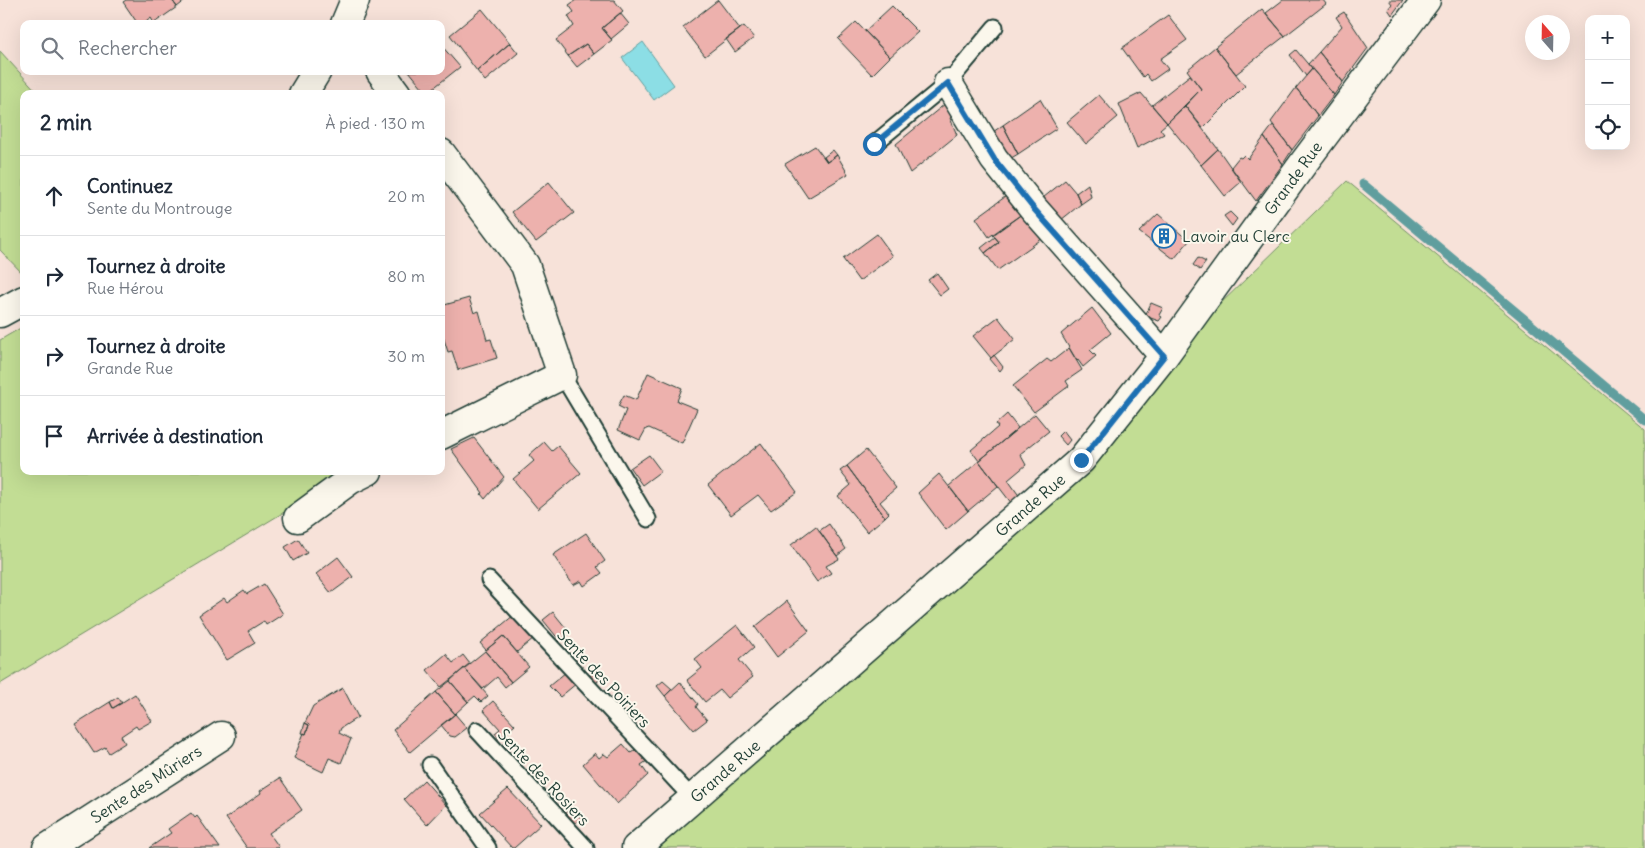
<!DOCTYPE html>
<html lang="fr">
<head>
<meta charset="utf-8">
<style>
	:root { --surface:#fff; --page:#f2f2f3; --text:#1f2937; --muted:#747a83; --line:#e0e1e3 }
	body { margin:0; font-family:Delius,sans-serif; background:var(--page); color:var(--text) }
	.controls { position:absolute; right:15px; top:15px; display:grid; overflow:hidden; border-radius:10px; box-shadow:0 5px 20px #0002 }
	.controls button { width:45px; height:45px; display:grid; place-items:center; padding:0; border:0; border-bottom:1px solid var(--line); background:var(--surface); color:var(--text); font:25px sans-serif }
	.compass { position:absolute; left:1525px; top:15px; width:45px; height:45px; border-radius:50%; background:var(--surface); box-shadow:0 5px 20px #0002; rotate:340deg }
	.stop { position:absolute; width:15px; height:15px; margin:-11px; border:4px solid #1f6fb2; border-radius:50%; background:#fff }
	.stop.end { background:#1f6fb2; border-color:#fff; box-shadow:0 1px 5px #0008 }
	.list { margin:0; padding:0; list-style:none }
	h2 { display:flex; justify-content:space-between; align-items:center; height:65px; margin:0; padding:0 20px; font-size:21px }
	h2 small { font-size:16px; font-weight:400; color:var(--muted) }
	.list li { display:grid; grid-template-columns:32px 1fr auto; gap:15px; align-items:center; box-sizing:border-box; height:80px; padding:0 20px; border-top:1px solid var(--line) }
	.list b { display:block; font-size:19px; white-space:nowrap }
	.list p { margin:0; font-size:16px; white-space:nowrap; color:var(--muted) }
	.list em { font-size:16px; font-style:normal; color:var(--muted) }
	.icon { flex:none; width:28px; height:28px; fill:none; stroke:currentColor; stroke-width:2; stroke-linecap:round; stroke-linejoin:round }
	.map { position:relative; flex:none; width:1645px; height:848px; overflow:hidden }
	.search { position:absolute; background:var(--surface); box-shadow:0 5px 20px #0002; left:20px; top:20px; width:425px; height:55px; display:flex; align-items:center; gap:12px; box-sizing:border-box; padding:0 18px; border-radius:10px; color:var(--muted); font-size:19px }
	.panel { position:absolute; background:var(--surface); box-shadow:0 5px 20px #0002; left:20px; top:90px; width:425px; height:385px; border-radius:10px }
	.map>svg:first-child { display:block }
</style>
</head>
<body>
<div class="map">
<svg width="1645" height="848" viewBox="0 0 1645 848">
	<rect width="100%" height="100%" fill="#f7e2d9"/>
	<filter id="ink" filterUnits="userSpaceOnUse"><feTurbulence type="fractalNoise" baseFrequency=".02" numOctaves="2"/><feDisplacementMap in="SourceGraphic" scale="10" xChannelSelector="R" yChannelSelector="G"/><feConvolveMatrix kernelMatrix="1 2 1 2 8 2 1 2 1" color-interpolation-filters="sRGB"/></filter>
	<g filter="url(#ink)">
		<path fill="#c2dd94" stroke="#708d64" d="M0,51L39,94H24V275L0,250Z
			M1347,181L1645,429V848H659Z
			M24,326V471H352L0,684V340Z"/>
		<path fill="#8cdee5" stroke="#609e9e" d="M643,42L674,85L654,100L622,58Z"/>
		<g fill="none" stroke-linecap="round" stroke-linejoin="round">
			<path stroke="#609e9e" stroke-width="9" d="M1363,184L1645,420"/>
		</g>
		<path fill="#edb1ad" stroke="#1f3d34" d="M126,0H172L177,7L154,23L151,18L143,24H138L123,2Z
			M172,0H186L177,7Z
			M576,0H614L623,11L602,28L612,40L594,54L586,44L568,56L556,40L574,26L568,16L574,12L569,5Z
			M718,0L740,29L705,56L683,27Z
			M1283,0H1323L1326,4L1285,36L1266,13Z
			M1389,0H1403L1392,15L1388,9L1392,4Z
			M892,6L918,32L890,57L865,31Z
			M482,9L510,43L477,71L450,35Z
			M1262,9L1285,36L1236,74L1215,47Z
			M1344,12L1368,48L1343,82L1319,52L1342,26L1336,17Z
			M620,13L629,24L611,39L602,28Z
			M1168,15L1187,40L1160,59L1168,69L1151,81L1146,74L1143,77L1122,48Z
			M856,22L890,57L872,75L838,39Z
			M744,26L754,38L735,52L726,39Z
			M510,43L518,53L485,81L477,71Z
			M586,44L594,54L577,67L568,56Z
			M441,45L460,67L427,93L409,71H441Z
			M1215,47L1245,86L1203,128L1185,106L1201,89L1187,70Z
			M1296,50L1312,69L1306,76L1290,55Z
			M1319,52L1343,82L1334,95L1308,64Z
			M1312,69L1334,95L1318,116L1296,88Z
			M1190,75L1201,89L1167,123L1152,105Z
			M1296,88L1318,116L1292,150L1271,122Z
			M1141,93L1167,123L1160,129L1164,134L1137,148L1119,104Z
			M1099,95L1118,117L1086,144L1067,122Z
			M951,99L957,112L950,118L957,135L910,173L896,144Z
			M1040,99L1057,128L1018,154L1003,125Z
			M1185,106L1218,149L1201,165L1167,123Z
			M1003,125L1018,154L1003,163L990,134Z
			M1273,125L1292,150L1283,164L1264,137Z
			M1264,137L1283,164L1256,201L1231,167L1239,157L1241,158L1244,155L1248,159Z
			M815,146L827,162L837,155L848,174L808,198L785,164Z
			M1218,149L1241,182L1225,196L1201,165Z
			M833,150L837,155L827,162L824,157Z
			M1065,180L1076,193L1081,204L1056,224L1038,202Z
			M549,182L574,213L536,242L512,212Z
			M1088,184L1091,197L1081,204L1076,193Z
			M1009,194L1026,211L989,237L976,218Z
			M1026,211L1046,236L998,270L985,253L999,242L993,235Z
			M1230,212L1237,219L1232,226L1224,216Z
			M1158,214L1189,241L1174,259L1139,232Z
			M877,234L893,256L859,281L843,259Z
			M995,237L999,242L985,253L981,248Z
			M1198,258L1206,262L1200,270L1193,265Z
			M937,273L948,289L940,295L928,280Z
			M469,298L474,313L479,311L487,340L491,339L497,358L458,370L452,351L448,352L441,330V306Z
			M1151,303L1163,308L1159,315L1162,317L1159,321L1145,316Z
			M1092,308L1111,333L1090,350L1096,356L1083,367L1078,360L1077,361L1061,334Z
			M998,317L1015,339L991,358L973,336Z
			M1069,348L1082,370L1066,381L1069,386L1034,412L1013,386L1047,359L1051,362Z
			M994,355L1003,367L1000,371L990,359Z
			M648,373L682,388L677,401L697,409L682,443L649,428L646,429L640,440L618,430L626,410L618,406L624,395L636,400Z
			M1007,414L1018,428L979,461L971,450L998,427L996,424Z
			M1035,414L1049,431L1020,454L1026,465L1008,480L1020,497L1012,504L979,461Z
			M1063,431L1070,440L1066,445L1058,436Z
			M474,438L504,477L485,499L481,494L483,493L451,449Z
			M544,442L552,451L558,446L581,473L538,509L513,479L534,461L529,455Z
			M761,443L797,492L771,510L758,495L731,515L708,485Z
			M866,450L896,488L880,502L889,513L885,517L847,466Z
			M649,455L661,471L642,485L630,468Z
			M979,461L998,486L968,511L949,486Z
			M847,466L885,517L867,532L838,496L851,485L840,471Z
			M939,474L968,511L946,530L918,493Z
			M829,524L846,549L837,556L819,531Z
			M816,526L839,559L826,566L831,573L817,582L791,545Z
			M586,533L605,561L597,567L602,573L584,586L581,581L573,585L553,555Z
			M298,539L307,553L293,561L285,547Z
			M338,557L353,577L331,593L316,574Z
			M264,584L283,614L266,625L264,621L248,631L255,643L227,660L199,615L224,598L227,602L244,590L247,594Z
			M787,601L809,631L777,657L755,627Z
			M553,612L570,633L560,641L543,620Z
			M514,615L534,638L517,652L503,636L486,650L480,643Z
			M737,625L754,647L739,660L753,677L727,698L720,690L705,702L687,680L702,668L695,659Z
			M503,636L529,667L511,682L485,651Z
			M485,651L511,682L505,687L497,677L483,689L464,668Z
			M446,654L453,663L463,655L470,664L441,687L427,670Z
			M464,668L488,696L481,702L475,696L468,702L450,681Z
			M595,670L602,676L594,686L587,679Z
			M566,672L577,683L560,697L549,686Z
			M450,681L468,702L455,714L436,692Z
			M663,681L672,689L665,696L657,686Z
			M680,682L698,704L696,707L707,720L694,730L665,696Z
			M343,688L358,717L341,728L339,733L351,739L341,763L329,758L323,772L294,758L304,733L306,734L309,725L305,723L313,706Z
			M436,692L455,714L410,752L393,730Z
			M135,694L152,721L138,729L136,726L121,736L125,743L109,753L105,747L94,753L75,724L110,702L113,708Z
			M118,697L122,703L113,708L110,702Z
			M493,701L515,725L499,739L495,733L500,729L483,710Z
			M455,714L467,728L455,737L450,736L441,725Z
			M305,723L309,725L306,734L302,733Z
			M623,744L631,753L639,747L650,759L641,765L648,775L617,804L583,764L595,753L599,758L604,754L608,757Z
			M280,778L302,810L269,833L279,847L278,848H247L226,818L261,793L260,791Z
			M424,780L446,805L427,825L404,799Z
			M508,789L541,824L514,848H512L480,813Z
			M571,808L581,818L570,828L560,817Z
			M191,813L195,818L197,816L220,848H149L171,833L168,829Z"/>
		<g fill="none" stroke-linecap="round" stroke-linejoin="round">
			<g stroke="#1f3d34" stroke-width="19">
				<path id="lane" d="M874,144L948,83L995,27
					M562,375L648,519
					M489,580L693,799
					M477,730L586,848
					M430,765L488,848"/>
			</g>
			<g stroke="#1f3d34" stroke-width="31">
				<path id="street" d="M380,71L397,94
					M948,83L994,159L1034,209L1164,356
					M441,153L525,265L562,375L441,435
					M298,518L350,480L368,471
					M47,848L221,736
					M636,848L1081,460L1164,356L1305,161L1426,0"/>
			</g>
			<g stroke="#1f3d34" stroke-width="31">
				<path id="secondary" d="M345,24L355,0
					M303,94L317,71
					M0,313L24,300"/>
			</g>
			<use href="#lane" stroke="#fbf7ec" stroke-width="15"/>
			<use href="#street" stroke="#fbf7ec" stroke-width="28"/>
			<use href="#secondary" stroke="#fbf7ec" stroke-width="28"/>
		</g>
	</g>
	<g fill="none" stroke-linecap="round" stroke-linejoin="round" filter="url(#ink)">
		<path stroke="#1f6fb2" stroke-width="6" d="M874,144L948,83L994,159L1034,209L1164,356L1081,460"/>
	</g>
	<defs>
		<g id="building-ring" transform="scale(1.25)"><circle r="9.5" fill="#fbf7ec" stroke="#1f6fb2" stroke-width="1.5"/><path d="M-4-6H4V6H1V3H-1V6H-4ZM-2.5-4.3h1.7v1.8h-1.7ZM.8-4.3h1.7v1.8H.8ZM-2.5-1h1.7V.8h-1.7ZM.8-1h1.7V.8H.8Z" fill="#1f6fb2"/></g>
	</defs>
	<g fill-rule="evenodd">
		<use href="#building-ring" x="1164" y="236"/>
	</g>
	<g text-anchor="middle" stroke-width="4" stroke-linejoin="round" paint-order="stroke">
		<g font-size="16" fill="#1f3d34" stroke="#fbf7ec">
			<text transform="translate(1293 178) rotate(-54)" y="6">Grande Rue</text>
			<text transform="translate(1030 505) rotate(-41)" y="6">Grande Rue</text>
			<text transform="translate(604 678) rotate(47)" y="6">Sente des Poiriers</text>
			<text transform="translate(725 771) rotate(-41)" y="6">Grande Rue</text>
			<text transform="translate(544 777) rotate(47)" y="6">Sente des Rosiers</text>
			<text transform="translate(146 784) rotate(-33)" y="6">Sente des Mûriers</text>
		</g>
		<g font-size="16" fill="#1f3d34" stroke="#fbf7ec" text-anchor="start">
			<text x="1182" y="242">Lavoir au Clerc</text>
		</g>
	</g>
</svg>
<div class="controls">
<button>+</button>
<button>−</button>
<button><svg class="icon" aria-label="locate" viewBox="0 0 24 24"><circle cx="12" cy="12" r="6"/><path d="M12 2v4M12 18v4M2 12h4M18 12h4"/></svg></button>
</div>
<svg class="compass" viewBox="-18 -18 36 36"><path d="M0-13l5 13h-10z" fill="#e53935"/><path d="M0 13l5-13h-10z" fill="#747a83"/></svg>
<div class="stop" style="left:874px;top:144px"></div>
<div class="stop end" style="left:1081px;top:460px"></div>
<div class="search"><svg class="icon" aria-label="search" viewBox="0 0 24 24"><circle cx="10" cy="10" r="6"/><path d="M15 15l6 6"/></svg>Rechercher</div>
<section class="panel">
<h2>2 min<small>À pied · 130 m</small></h2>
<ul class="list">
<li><svg class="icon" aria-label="ahead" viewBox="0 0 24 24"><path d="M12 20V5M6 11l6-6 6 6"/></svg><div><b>Continuez</b><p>Sente du Montrouge</p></div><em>20 m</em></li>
<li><svg class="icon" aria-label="right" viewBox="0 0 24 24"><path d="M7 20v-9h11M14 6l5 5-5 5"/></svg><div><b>Tournez à droite</b><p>Rue Hérou</p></div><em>80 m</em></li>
<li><svg class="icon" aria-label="right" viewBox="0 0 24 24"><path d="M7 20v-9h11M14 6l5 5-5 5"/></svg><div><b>Tournez à droite</b><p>Grande Rue</p></div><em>30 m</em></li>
<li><svg class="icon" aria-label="arrive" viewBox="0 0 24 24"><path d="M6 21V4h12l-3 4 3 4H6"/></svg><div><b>Arrivée à destination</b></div></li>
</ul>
</section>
</div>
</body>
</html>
